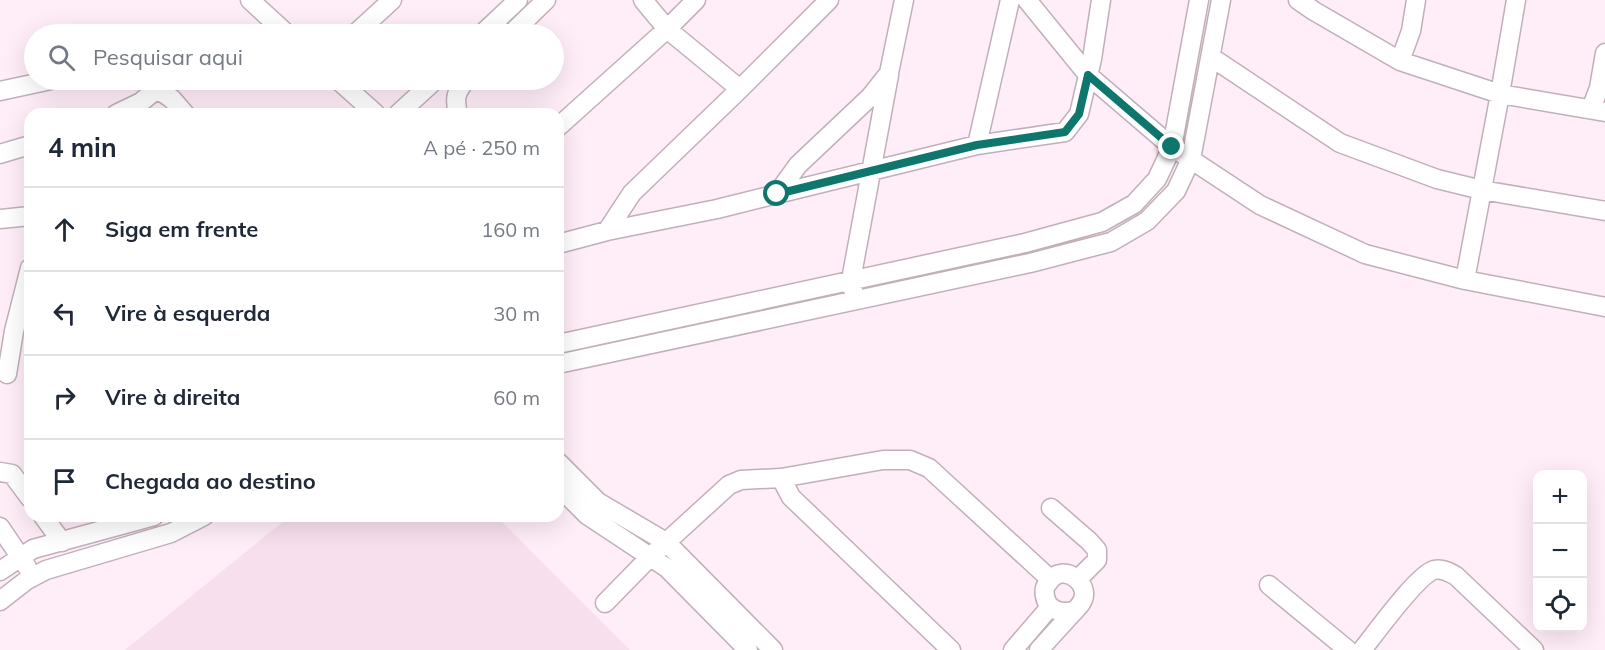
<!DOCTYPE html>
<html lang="pt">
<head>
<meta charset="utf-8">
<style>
	:root { --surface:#fff; --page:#f2f2f3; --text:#1f2937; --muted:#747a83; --line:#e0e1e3 }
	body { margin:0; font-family:Mulish,sans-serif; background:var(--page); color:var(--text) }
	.controls { position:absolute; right:18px; bottom:18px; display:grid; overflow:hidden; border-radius:12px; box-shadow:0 6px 24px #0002 }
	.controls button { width:54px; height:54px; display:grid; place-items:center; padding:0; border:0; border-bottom:2px solid var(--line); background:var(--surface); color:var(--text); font:30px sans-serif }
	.stop { position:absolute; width:18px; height:18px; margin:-14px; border:4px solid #0f766e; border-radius:50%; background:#fff }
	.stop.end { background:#0f766e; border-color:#fff; box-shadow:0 2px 6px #0008 }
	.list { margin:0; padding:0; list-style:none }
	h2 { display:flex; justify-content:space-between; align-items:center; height:78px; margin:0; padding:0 24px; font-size:26px }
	h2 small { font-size:20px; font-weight:400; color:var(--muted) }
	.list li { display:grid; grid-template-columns:39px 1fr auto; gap:18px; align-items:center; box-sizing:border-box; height:84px; padding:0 24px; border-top:2px solid var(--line) }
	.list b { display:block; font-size:22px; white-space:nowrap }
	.list em { font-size:20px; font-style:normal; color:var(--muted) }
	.icon { flex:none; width:33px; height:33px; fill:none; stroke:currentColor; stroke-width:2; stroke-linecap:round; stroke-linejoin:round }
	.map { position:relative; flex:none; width:1605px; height:650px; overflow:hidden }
	.search { position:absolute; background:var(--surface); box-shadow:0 6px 24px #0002; left:24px; top:24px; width:540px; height:66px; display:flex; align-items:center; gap:15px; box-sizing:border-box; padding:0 21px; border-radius:33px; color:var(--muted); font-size:22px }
	.panel { position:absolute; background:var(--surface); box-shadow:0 6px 24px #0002; left:24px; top:108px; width:540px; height:414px; border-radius:18px }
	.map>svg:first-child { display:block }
</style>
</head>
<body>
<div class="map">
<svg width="1605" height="650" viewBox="0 0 1605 650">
	<rect width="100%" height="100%" fill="#ffedf8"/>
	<path fill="#f8dfee" d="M290,516H496L630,650H125Z"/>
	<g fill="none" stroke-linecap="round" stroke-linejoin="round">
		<g stroke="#c1afba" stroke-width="21">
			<path id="minor" d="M250,0L287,34
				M643,0L667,29L740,89
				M1027,0L1088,75L1172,147L1260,205L1365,254L1465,280L1605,307
				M1298,0L1314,11L1400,61L1500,94L1605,112
				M355,34L392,0
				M482,34L518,0
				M511,34L546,0
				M1211,57L1340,143L1437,179L1482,190L1605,211
				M1400,61L1411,31L1416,0
				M144,80L172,99L185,114
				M338,80L376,114
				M0,91L51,80
				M1591,109L1599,88L1605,53
				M116,114L141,102L157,89
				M398,114L435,80
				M458,114C454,98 456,92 466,80
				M558,127L667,29L696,0
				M977,145L1010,0
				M0,154L30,145
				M777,194L977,145L1065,132L1079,114L1092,59L1101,0
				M0,219L30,216
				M607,231L632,193L740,89L829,0
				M558,244L607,231L717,209L777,194L798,165L870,97L889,73L904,0
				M1465,280L1500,94L1516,0
				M853,290L851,280L889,75
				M558,344L1025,243L1102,222L1134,204L1157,179L1172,147L1199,0
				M558,364L1030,263L1111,242L1147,221L1176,191L1191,159L1221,0
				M7,374L14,331L30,268
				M558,462L598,502L666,542L773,650
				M0,472L12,474L30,498
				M781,478L791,497L951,650
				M558,486L587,515L667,568L748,650
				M1051,508L1089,541L1097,550V560L1078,579
				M43,516L62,542
				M0,527L27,567
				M0,571L33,549L154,516
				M1269,585L1348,650
				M0,601L27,580L46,570L171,533L204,516
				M605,603L650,557L729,485L741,480L781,478L883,460H910L929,468L1050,579
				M1013,650L1050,607
				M1039,650C1052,635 1066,620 1079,606C1097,586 1062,559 1048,583C1045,586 1044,591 1045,596C1047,610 1061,614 1073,611
				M1362,650C1375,634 1417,575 1434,570C1442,568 1449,572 1456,576L1534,650"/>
		</g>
		<use href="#minor" stroke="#fff" stroke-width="18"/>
	</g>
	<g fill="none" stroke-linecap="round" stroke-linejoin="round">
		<path stroke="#0f766e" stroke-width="8" d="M777,194L977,145L1065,132L1079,114L1088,75L1172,147"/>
	</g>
</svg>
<div class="controls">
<button>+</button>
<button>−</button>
<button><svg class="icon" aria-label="locate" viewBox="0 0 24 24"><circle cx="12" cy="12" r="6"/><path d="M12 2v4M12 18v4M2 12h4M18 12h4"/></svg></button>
</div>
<div class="stop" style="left:777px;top:194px"></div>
<div class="stop end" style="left:1172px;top:147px"></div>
<div class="search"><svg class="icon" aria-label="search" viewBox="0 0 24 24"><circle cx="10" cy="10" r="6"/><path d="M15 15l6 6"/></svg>Pesquisar aqui</div>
<section class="panel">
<h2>4 min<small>A pé · 250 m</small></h2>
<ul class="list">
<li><svg class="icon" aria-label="ahead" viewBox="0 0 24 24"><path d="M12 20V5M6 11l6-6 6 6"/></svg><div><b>Siga em frente</b></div><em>160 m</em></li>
<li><svg class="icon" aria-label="left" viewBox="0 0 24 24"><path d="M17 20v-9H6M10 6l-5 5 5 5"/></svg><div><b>Vire à esquerda</b></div><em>30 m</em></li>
<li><svg class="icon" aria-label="right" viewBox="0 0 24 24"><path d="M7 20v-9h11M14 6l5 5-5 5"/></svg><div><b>Vire à direita</b></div><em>60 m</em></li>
<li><svg class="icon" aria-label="arrive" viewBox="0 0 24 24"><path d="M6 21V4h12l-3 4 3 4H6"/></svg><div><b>Chegada ao destino</b></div></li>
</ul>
</section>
</div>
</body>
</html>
